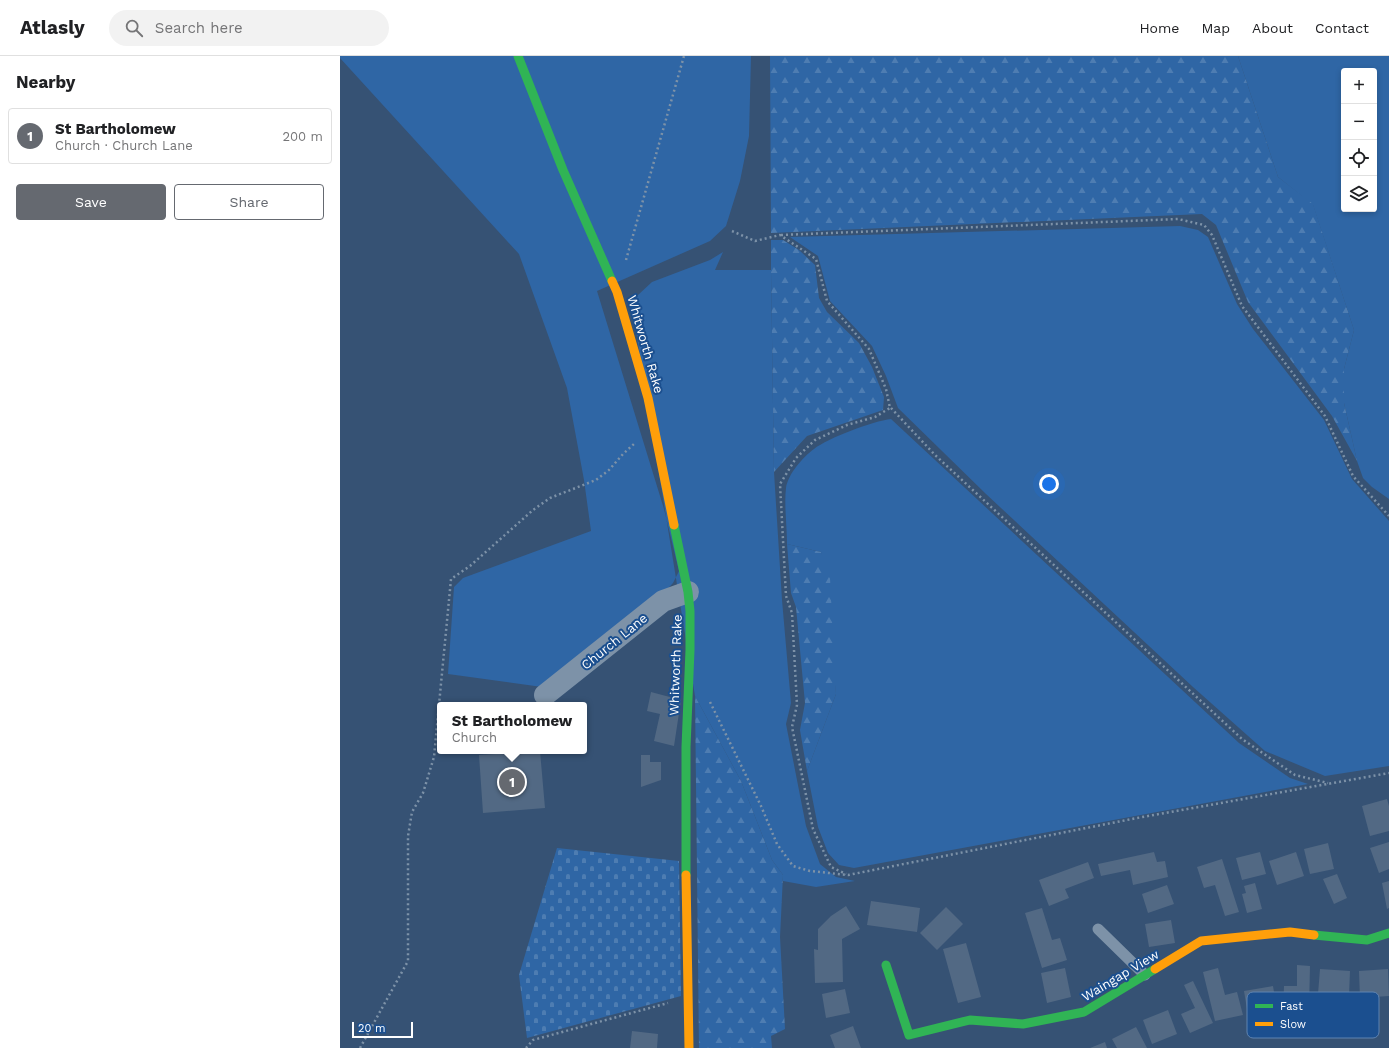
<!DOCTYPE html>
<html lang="en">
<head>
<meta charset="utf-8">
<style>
	:root { --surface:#fff; --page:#f2f2f2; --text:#202124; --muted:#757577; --line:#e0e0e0; --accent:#656970 }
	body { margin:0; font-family:"Work Sans",sans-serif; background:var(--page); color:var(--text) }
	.controls { position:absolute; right:12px; top:12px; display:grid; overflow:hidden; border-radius:4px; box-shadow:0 2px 6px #0003 }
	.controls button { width:36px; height:36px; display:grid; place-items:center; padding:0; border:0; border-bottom:1px solid var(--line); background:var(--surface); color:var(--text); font:20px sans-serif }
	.scale { position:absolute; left:12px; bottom:10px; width:61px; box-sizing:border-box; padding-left:4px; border:2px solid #fff; border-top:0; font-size:11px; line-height:14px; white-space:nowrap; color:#fff; -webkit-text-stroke:3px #1b4f8f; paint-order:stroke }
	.you { position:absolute; left:709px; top:428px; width:14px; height:14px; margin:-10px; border:3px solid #fff; border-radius:50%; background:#1a73e8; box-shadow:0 0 0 6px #1a73e833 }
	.badge { display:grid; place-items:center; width:26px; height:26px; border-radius:50%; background:var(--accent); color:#fff; font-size:13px; font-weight:700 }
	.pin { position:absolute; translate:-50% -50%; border:2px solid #fff; box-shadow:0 1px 4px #0006 }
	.popup { position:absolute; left:97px; top:646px; width:150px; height:52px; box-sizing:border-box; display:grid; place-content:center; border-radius:4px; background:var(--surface); filter:drop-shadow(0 1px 3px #0005); font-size:13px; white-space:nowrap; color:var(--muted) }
	.popup b { font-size:15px; color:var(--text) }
	.popup::after { content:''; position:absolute; left:50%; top:100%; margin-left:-8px; border:8px solid transparent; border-top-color:var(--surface) }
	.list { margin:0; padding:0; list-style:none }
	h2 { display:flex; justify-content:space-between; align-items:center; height:52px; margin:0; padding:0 16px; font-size:17px }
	h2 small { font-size:13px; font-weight:400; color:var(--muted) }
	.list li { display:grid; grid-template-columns:26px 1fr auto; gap:12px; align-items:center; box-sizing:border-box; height:56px; margin:0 8px 8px; padding:0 8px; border:1px solid var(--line); border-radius:4px }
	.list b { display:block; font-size:15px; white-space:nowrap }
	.list p { margin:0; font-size:13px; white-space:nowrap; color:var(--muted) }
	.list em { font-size:13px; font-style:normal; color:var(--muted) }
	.actions { display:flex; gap:8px; padding:12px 16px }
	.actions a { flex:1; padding:9px 0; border:1px solid var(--accent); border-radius:4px; text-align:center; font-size:14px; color:var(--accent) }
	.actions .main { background:var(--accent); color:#fff }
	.icon { flex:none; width:22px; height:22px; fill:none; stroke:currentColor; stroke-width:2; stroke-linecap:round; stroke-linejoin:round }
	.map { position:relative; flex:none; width:1049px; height:992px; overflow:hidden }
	header { display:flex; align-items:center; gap:24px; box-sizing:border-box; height:56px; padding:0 20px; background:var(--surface); border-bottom:1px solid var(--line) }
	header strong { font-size:19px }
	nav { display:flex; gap:22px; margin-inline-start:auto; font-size:14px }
	.search { width:280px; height:36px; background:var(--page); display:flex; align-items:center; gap:10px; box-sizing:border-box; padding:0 14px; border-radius:22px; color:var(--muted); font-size:15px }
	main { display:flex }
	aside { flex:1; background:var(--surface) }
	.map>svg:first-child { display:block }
</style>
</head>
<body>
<header>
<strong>Atlasly</strong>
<div class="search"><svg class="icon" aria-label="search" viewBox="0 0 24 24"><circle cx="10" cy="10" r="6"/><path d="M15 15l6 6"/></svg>Search here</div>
<nav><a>Home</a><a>Map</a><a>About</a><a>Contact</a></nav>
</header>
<main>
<aside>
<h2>Nearby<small></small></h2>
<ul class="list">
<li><span class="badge">1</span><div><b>St Bartholomew</b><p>Church · Church Lane</p></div><em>200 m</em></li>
</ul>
<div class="actions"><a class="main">Save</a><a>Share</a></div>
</aside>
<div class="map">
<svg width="1049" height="992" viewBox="0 0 1049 992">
	<defs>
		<pattern id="forest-firs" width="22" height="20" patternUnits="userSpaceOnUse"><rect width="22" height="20" fill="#2f66a5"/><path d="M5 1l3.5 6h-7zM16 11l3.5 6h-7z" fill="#4e7db2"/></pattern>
		<pattern id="cemetery-stones" width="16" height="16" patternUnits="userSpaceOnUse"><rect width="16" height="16" fill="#2f66a5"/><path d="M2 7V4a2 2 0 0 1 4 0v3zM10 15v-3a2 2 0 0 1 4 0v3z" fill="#4e7db2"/></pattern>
	</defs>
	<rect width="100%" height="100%" fill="#365274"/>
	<path fill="#2f66a5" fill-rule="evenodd" d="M0,0H411L409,80L400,125L386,170L370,185L257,235L324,453L339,515L333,527L321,540L202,631L108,618L114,531L123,522L251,475L244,424L227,332L179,198L0,2Z
		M898,0H1049V443L1032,431L1023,422L1017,405L1004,347V313L1014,274L973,149L938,121ZM1004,15H1034V153H1004Z
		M840,170L858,174L868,181L897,248L913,273L984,364L1012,423L1049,465V710L985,720L925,695L853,631L646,438L558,352L546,320L532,290L490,245L478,200L450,181Z
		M383,196L375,214H431L434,416L442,544L451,647L446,668L466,770L480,808L496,821L515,825L476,831L443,825V819L432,804L401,725L355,640L292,250L298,239L312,226L370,204Z
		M551,363L899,687L950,722L968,728L514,812L499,809L488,797L478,771L467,715L496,638L481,496L447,488C447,471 444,448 446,432C448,418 463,401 474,393C488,382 533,365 551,363Z"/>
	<path fill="url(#forest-firs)" d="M430,0H898L938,121L973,148L1014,274L1004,313V347L1017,405L992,360L908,246L876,169L862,158L431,177Z
		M431,184H443L459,194L475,209L479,242L487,256L519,287L532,311L544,341L543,354L467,380L434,416L431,214Z
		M447,488L481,496L490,522L496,638L467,715L460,674L465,647L456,551L451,537Z
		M355,640L401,725L432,804L443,819L440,881L445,973L431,980L432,992H359Z"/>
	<path fill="url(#cemetery-stones)" d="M217,792L339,805L341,940L187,982L179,919Z"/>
	<path fill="#526984" d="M311,636L341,644L334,690L314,685L320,658L307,655Z
		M200,695L205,752L143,757L139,699Z
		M301,699H310V706H321V724L301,731Z
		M1047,743L1049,750V775L1030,780L1022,750Z
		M1049,786V813L1039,817L1030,792Z
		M988,787L994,813L970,818L964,793Z
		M814,796L817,806L825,805L828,821L793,829L790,814L761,820L758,808Z
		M920,796L926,818L902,824L896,802Z
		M956,796L964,820L937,829L929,805Z
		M882,803L899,856L885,860L875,829L864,832L857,811Z
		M748,806L754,822L725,833L729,842L709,850L699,824Z
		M997,818L1007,842L994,848L983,823Z
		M1049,825V852L1047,853L1042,827Z
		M915,827L922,853L907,857L902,838L906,837L904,830Z
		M827,829L834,848L808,857L802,838Z
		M531,845L580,852L577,876L527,869Z
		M506,850L520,873L502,883L503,926L475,927L474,893L478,894V873L491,860Z
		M606,851L623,868L597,894L580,877Z
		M702,852L712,884L720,882L727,904L702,912L685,857Z
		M831,864L835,887L809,891L805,868Z
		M626,887L641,941L618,947L603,893Z
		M957,909L970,910L969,954L943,953L944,930H957Z
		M725,912L731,941L707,947L701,917Z
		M878,912L885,939L897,936L903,959L875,965L863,916Z
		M980,913L1010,915L1009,940L978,938Z
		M1048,913L1049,940L1020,942L1019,915Z
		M853,925L873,967L850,977L841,958L855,952L844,929Z
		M933,930L937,954L908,959L904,935Z
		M505,933L510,957L486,962L482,938Z
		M828,954L837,978L812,988L803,964Z
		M513,970L521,992H495L490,979Z
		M796,971L807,992H777L772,983Z
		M292,975L318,978L317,992H290Z
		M765,986L767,992H750Z"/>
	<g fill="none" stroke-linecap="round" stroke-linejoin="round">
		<path stroke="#7d92a8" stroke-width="2.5" stroke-dasharray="2 3" stroke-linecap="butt" d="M392,175L415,185L440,179L476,203L487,245L529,293L546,333L550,352L535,361L507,369L475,384L456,402L440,428L446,540L452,557L457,649L452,671L473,773L491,811L506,818
			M441,179L838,163L864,169L872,179L902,250L985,360L1013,420L1049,460
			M286,204L344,0
			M551,352L595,399L902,683L955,719L988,727
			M370,646L421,750L437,788L453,810L470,815L508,819L797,762L1049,717
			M20,992L68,905V780L72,756L83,737L94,701L111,523L130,510L193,454L210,442L256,424L269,414L283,398L295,387
			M186,992L193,984L328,947"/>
		<path stroke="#7d92a8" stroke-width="11" d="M758,873L805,919"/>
		<path stroke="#7d92a8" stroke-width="22" d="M205,639L323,545L348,536"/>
		<path stroke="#30b455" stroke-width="9" d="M178,0L223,114L272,225
			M334,469L348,536L350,555V594L346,691V819
			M974,879L1027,884L1049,877
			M546,909L569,979L630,964L683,968L744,956L815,913"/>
		<path stroke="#ff9f0a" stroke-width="9" d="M272,225L277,236L308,342L334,469
			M346,819L349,992
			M815,913L861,885L950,876L974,879"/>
	</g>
	<g text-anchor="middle" stroke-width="4" stroke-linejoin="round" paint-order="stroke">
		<g font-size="13" fill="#fff" stroke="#1b4f8f">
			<text transform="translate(306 288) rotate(74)" y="5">Whitworth Rake</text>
			<text transform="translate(274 585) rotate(-39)" y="5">Church Lane</text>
			<text transform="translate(335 609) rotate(-88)" y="5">Whitworth Rake</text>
			<text transform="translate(780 919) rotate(-31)" y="5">Waingap View</text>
		</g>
	</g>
	<rect x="907" y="936" width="132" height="46" rx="6" fill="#1b4f8f" stroke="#5f84b1" stroke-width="1"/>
	<rect x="915" y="948" width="18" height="4" fill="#30b455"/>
	<rect x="915" y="966" width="18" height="4" fill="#ff9f0a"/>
	<g font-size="11" fill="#fff">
		<text x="940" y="954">Fast</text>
		<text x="940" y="972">Slow</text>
	</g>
</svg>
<div class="controls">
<button>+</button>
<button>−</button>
<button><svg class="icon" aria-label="locate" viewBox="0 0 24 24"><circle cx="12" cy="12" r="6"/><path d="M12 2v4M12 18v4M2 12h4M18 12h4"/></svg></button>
<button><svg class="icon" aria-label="layers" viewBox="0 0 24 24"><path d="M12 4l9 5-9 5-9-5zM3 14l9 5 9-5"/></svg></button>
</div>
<div class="scale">20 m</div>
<div class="you"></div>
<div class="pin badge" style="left:172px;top:726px">1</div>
<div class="popup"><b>St Bartholomew</b>Church</div>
</div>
</main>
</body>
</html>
